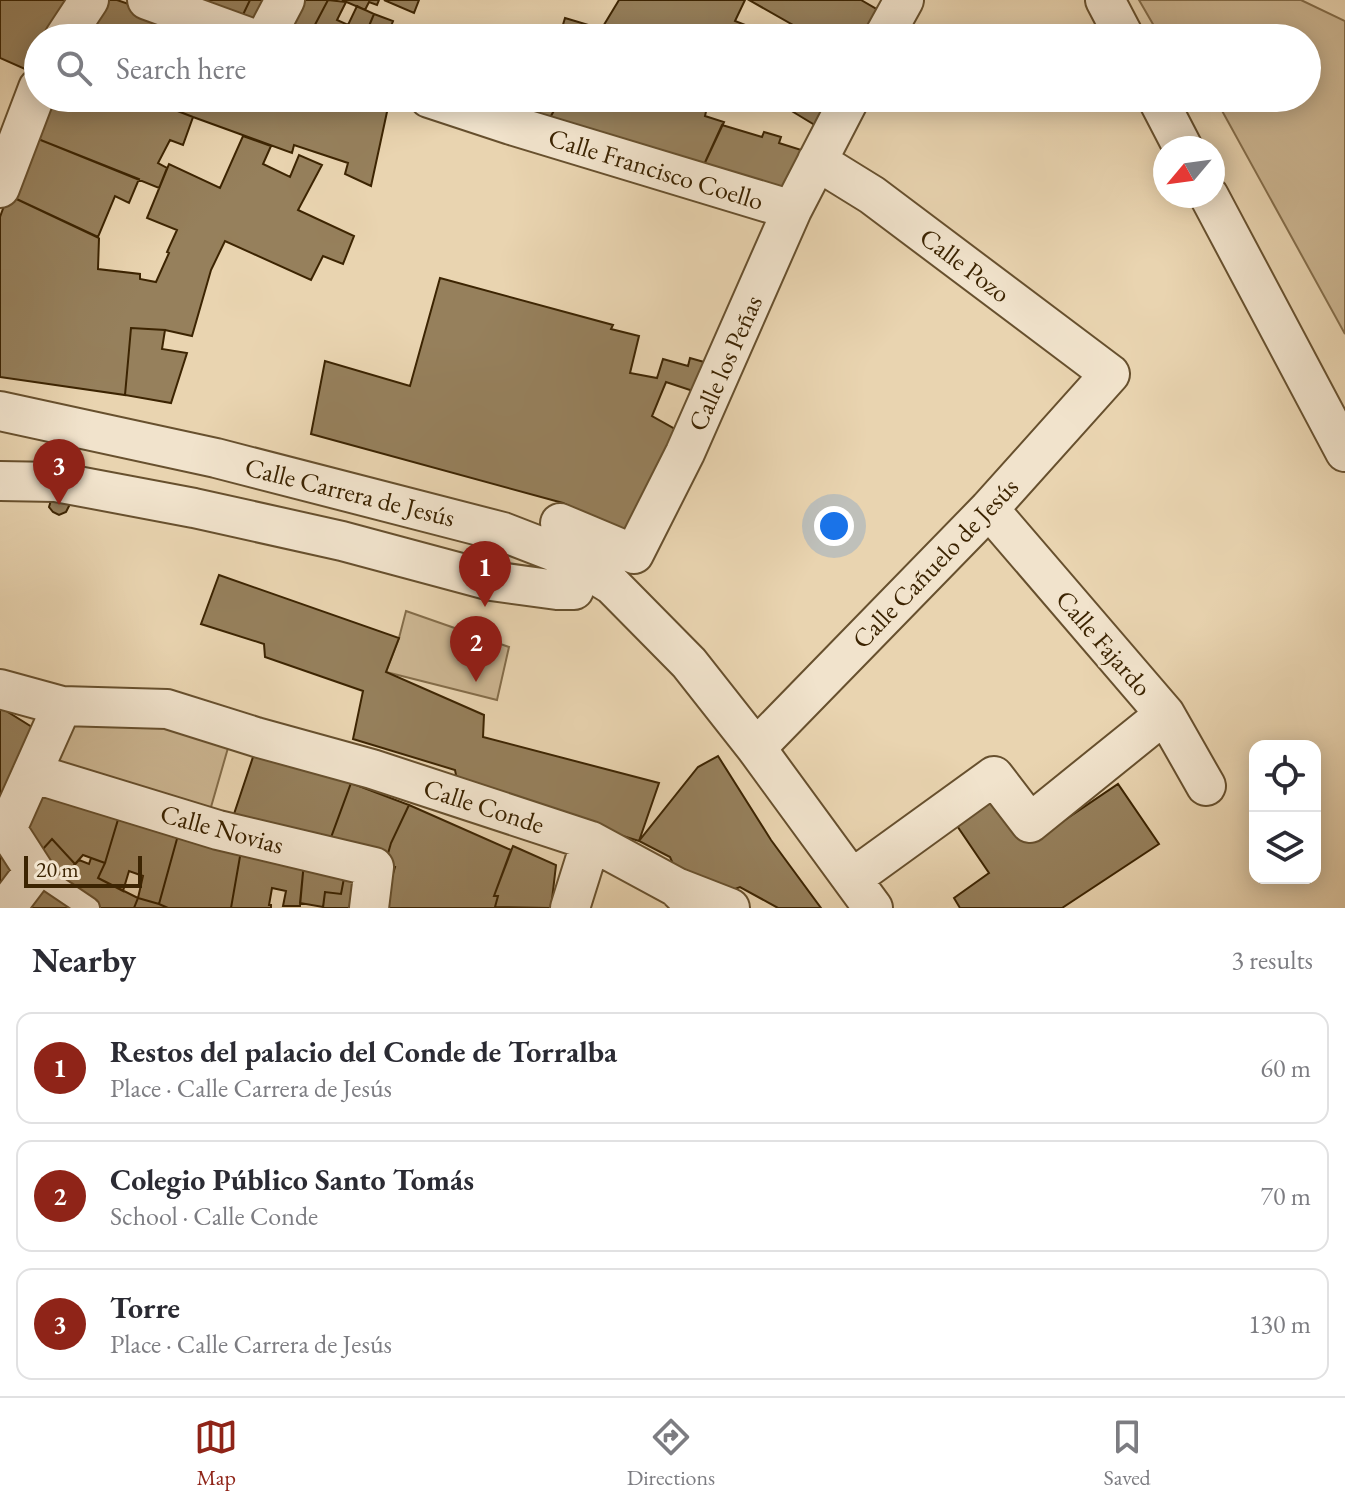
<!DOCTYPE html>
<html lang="en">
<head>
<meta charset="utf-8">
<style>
	:root { --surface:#fff; --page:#f2f2f3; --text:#2b2b33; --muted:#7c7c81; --line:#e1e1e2; --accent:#8f2418 }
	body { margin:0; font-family:"EB Garamond",serif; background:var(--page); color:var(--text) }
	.controls { position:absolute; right:24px; bottom:24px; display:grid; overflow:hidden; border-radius:16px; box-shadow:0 4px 20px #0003 }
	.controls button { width:72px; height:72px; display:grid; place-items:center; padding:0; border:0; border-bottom:2px solid var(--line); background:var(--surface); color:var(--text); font:40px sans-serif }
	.compass { position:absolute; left:1153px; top:136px; width:72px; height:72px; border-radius:50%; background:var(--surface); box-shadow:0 4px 20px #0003; rotate:241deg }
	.scale { position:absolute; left:24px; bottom:20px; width:118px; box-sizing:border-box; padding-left:8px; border:4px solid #3c2402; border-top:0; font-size:22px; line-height:28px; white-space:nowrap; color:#3c2402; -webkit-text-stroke:6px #f1e3cc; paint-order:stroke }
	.you { position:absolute; left:834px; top:526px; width:28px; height:28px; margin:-20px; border:6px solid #fff; border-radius:50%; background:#1a73e8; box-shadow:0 0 0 12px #1a73e833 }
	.badge { display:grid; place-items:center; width:52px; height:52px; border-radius:50%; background:var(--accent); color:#fff; font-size:26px; font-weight:700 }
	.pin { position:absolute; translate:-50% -66px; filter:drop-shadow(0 2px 4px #0008) }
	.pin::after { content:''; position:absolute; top:42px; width:28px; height:24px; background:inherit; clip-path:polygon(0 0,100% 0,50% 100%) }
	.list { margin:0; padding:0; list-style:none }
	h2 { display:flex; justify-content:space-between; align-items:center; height:104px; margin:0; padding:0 32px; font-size:34px }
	h2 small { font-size:26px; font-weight:400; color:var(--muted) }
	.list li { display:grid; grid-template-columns:52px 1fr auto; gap:24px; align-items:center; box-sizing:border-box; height:112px; margin:0 16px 16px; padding:0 16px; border:2px solid var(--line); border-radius:16px }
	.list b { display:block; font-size:30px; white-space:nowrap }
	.list p { margin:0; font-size:26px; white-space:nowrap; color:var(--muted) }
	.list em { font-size:26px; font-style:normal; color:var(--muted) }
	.icon { flex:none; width:44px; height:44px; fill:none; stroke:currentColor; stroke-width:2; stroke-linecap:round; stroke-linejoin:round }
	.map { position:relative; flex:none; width:1345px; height:908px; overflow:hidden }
	.search { position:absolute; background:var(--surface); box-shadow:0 4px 20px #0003; left:24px; right:24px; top:24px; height:88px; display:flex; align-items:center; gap:20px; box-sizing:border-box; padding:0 28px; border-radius:44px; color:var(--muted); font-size:30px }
	.sheet { height:488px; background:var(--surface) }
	nav { display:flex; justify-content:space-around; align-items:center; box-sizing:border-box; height:112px; border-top:2px solid var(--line); background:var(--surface); font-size:22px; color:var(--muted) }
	nav a { display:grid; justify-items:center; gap:4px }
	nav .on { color:var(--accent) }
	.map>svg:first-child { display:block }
</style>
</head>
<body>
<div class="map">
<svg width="1345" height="908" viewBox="0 0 1345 908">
	<rect width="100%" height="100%" fill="#e9d4b0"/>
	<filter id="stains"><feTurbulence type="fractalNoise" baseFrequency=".0025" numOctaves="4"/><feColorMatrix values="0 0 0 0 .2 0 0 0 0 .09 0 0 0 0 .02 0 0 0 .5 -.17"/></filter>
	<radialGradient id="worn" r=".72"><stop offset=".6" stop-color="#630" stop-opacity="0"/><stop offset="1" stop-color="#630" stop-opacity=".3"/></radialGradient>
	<path fill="#ccb692" stroke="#846d4a" stroke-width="2" d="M1139,0H1301L1345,21V334L1215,98H1307V38H1161Z
		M406,611L509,647L497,700L386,672L399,638Z
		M159,720L230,741L209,814L46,768L71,724Z"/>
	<path fill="#96805c" stroke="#3c2402" stroke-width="2" d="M0,0H78L55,38H38V67L34,73L0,58Z
		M99,0H117L181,22L175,38H146L132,32L83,25Z
		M171,0H250L239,23Z
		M250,0H277L260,31L239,23Z
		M299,0H328L308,38H280Z
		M328,0L346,2L337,20L348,25L357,6L374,14L364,38H308Z
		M342,0H379L377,5L369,2L365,10Z
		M384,0H419L414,13Z
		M619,0H745L735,21L763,32L761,38H596Z
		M749,0H861L885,14L872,38H816Z
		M374,14L393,21L387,37L390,38H364Z
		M565,18L602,29L596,38H559Z
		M83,25L132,32L146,38H76Z
		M49,98H144L193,117L183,145L170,140L158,163L167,168L159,188L33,137Z
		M153,98H390L371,186L345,174L348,163L294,145L292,153L193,117L152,101Z
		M469,98H561L546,125Z
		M561,98H709L705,116L724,122L702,169L546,125Z
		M798,98H832L823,130L790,110Z
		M722,125L762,137L764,132L781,137L779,143L811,153L790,198L702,169Z
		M243,136L271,146L263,164L290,177L299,155L322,165L298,210L354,236L343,264L323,256L311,280L225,241L211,270L192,336L165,330L131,328L125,395L0,377V217L8,195L99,238L98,269L140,274V279L156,282L169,253L167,252L177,230L147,218L169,164L220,188Z
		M33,137L139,179L129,203L115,196L98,237L8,195Z
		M440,278L613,325L611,329L639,336L630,373L657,378L663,359L688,366L690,358L711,364L699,393L666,382L652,416L682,433L633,538L563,503L311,434L325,361L410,386Z
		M131,328L165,330L162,349L187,353L171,403L125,395Z
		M52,497L70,504L66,512L59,515L53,512L49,507Z
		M219,575L399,638L386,672L484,715L483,737L659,783L639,841L458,785L455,770L353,739L363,691L265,657L264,644L201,624Z
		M0,707L40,732L3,797L0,795Z
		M255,751L293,761L351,783L326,851L230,826Z
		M718,756L771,840L821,908H778L740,887L730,891L673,864L670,857L639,841L698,767Z
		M351,783L409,805L391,843L385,864L326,851Z
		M997,783L1035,840L1118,784L1159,844L1062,908H960L954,898L989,873L949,814Z
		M34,796L65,799L120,813L105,863L83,855L75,864L52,839L33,860L23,844Z
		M409,805L511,850L494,896H498L495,907L497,908H383L395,867L385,864L391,843Z
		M120,813L180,828L159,904L138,898L143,876L129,871L123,891L98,878L105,863Z
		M180,828L242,845L231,908H168L159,904Z
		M52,839L75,864L60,881L33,860Z
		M0,842L21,876L0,902Z
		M242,845L304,862L300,906H283L286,891L272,888L269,905H271V908H231Z
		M513,846L556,865L551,908L495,907L498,896H494Z
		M91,858L105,863L98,878L138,898L134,908H99L60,881L79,860L89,864Z
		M304,862L345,873L341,894L325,892L323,907L300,903Z
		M345,873L365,878L362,908H323L325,892L341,894Z
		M40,885L75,908H17Z
		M138,898L159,904L168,908H134Z"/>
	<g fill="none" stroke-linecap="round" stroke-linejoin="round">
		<g stroke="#67502e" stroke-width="24">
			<path id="lane" d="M34,871L89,908"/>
		</g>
		<g stroke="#67502e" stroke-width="42">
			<path id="street" d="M147,0L251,38
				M1105,0L1125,38
				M64,38L89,0
				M265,38L285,0
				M883,38L904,0
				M429,98L511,125L792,210
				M1157,98L1183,148
				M0,188L38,88
				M1209,196L1345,452
				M0,411L216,458L503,532L565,556L612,585L689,663L756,748L873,908
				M0,481L56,482L194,508L342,541L491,581L557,590H574
				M989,509L1165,714L1206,786
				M560,523L634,554L685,453L792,210L850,98
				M0,689L62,706L167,709L256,737L372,769L591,841L676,887L697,908
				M756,748L989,509L1110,374L872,195L817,161
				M32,773L218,830L374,867L369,908
				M853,878L994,776L1030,823L1165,714
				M676,887L730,908
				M6,908L34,871L7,829L62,706
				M570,908L591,841"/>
		</g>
		<use href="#lane" stroke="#f1e3cc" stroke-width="20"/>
		<use href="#street" stroke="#f1e3cc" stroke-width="38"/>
	</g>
	<g text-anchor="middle" stroke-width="6" stroke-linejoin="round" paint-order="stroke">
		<g font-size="26" fill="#3c2402" stroke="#f1e3cc">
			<text transform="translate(656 169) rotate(17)" y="9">Calle Francisco Coello</text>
			<text transform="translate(965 265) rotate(37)" y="9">Calle Pozo</text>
			<text transform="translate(725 363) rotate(-66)" y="9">Calle los Peñas</text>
			<text transform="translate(350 492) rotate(14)" y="9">Calle Carrera de Jesús</text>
			<text transform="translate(935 563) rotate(-46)" y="9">Calle Cañuelo de Jesús</text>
			<text transform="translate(1104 643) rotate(49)" y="9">Calle Fajardo</text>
			<text transform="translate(484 806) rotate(18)" y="9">Calle Conde</text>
			<text transform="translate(222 829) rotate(15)" y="9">Calle Novias</text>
		</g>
	</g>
	<rect width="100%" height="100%" filter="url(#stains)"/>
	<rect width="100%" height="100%" fill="url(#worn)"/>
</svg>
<div class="controls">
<button><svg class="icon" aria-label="locate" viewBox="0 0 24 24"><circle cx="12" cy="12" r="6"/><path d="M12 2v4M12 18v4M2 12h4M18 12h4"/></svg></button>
<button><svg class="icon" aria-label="layers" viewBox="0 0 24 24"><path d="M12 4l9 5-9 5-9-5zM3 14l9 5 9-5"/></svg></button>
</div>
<svg class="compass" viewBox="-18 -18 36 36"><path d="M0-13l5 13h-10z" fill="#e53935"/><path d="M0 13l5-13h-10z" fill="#7c7c81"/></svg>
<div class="scale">20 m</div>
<div class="you"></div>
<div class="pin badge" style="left:485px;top:607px">1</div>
<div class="pin badge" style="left:476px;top:682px">2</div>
<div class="pin badge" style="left:59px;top:505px">3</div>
<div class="search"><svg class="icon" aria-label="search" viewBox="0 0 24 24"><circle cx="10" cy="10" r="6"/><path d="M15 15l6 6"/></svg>Search here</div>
</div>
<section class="sheet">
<h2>Nearby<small>3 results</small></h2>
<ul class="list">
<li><span class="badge">1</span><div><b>Restos del palacio del Conde de Torralba</b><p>Place · Calle Carrera de Jesús</p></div><em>60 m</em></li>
<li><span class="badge">2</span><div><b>Colegio Público Santo Tomás</b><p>School · Calle Conde</p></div><em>70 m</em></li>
<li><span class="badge">3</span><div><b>Torre</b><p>Place · Calle Carrera de Jesús</p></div><em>130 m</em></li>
</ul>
</section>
<nav>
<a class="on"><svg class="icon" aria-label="map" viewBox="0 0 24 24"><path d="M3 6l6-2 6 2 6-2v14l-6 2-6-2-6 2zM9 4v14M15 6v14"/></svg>Map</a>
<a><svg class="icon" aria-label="directions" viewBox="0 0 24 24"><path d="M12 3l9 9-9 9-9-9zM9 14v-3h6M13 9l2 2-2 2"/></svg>Directions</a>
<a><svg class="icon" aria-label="saved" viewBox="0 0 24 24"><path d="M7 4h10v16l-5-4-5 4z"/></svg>Saved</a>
</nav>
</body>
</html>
